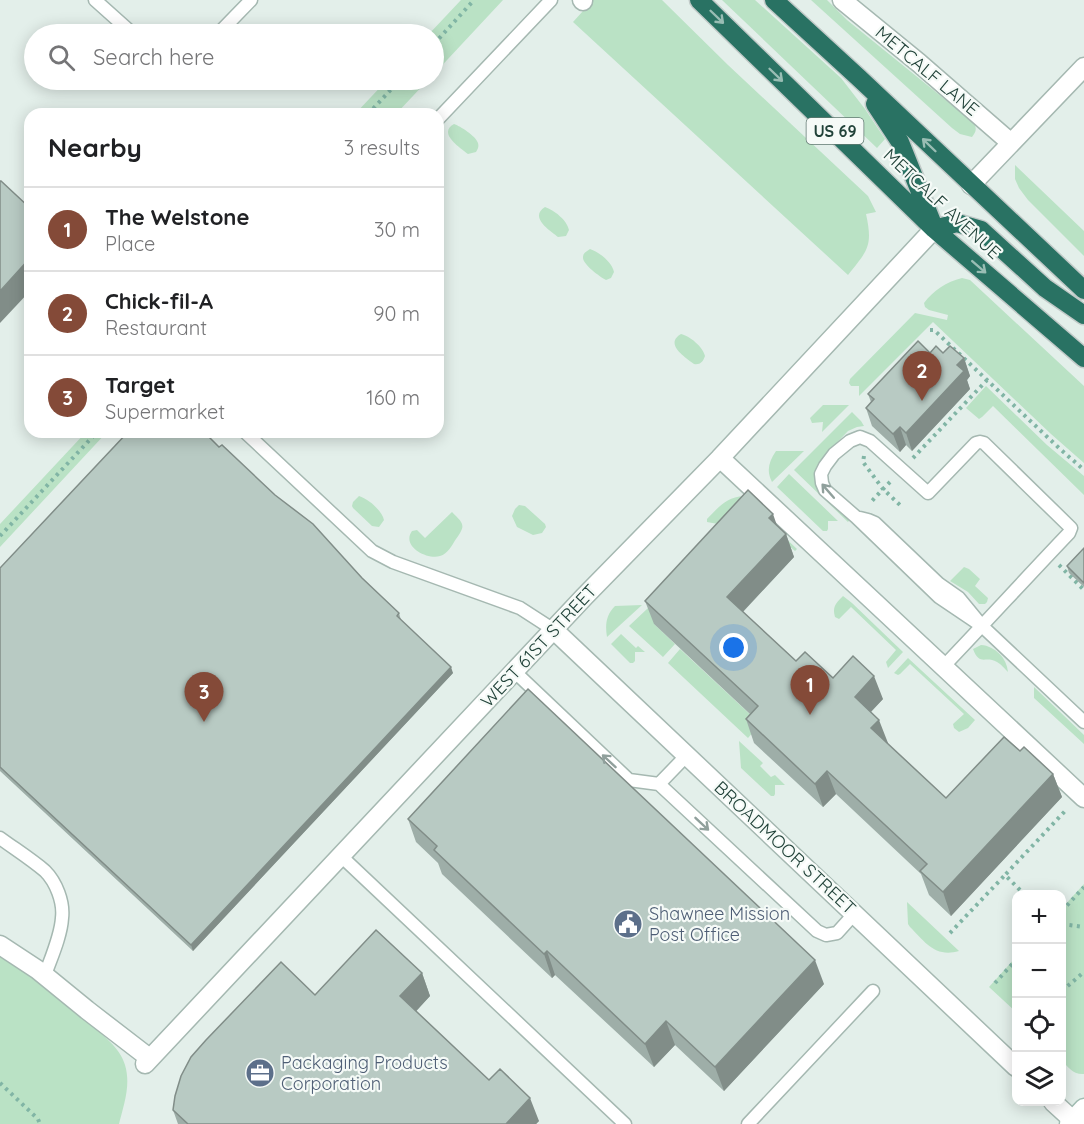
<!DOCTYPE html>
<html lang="en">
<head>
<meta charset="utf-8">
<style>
	:root { --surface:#fff; --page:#f2f2f2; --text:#202124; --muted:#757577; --line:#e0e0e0; --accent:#844a38 }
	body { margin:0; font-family:Quicksand,sans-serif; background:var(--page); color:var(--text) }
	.controls { position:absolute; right:18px; bottom:18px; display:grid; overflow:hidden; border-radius:12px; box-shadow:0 3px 15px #0003 }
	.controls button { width:54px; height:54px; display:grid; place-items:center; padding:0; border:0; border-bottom:2px solid var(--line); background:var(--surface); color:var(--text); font:30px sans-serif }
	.you { position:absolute; left:734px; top:648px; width:21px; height:21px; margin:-15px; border:4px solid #fff; border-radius:50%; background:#1a73e8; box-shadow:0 0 0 9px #1a73e833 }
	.badge { display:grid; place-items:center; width:39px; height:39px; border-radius:50%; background:var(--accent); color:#fff; font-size:20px; font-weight:700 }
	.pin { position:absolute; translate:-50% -50px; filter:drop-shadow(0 2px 3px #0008) }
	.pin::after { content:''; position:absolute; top:32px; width:21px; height:18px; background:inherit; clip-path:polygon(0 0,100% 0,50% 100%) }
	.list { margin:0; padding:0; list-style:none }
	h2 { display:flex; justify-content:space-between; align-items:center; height:78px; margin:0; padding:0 24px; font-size:26px }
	h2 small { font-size:20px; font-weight:400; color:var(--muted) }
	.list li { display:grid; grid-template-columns:39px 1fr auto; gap:18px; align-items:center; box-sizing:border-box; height:84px; padding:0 24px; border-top:2px solid var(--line) }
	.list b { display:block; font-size:22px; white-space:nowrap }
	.list p { margin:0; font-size:20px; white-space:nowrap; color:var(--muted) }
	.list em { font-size:20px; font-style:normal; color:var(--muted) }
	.icon { flex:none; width:33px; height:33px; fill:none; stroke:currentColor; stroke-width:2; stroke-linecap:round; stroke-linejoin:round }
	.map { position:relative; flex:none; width:1084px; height:1124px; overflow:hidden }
	.search { position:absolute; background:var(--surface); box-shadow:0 3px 15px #0003; left:24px; top:24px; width:420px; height:66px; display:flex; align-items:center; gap:15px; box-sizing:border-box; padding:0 21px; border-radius:33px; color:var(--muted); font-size:22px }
	.panel { position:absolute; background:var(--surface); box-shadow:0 3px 15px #0003; left:24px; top:108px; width:420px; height:330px; border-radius:18px }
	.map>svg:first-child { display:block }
</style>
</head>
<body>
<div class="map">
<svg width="1084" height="1124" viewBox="0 0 1084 1124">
	<rect width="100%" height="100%" fill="#e3efea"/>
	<path fill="#bae2c5" d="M461,0H503L434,74V34H429Z
		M593,0H662L728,65L868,196L876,212L866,214C873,246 868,250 848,275L573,22Z
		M722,0H755L841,78L865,109L885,139L877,148Z
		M811,0H827L847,20L974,123C977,129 976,132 972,137L960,134L952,128Z
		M387,80H428L396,114H355Z
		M454,124C460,126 476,136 478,143C479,147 478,149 476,152L468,154C458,146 438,133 454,124Z
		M1015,165L1084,231V256L1028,200L1019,188L1015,179Z
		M545,207C554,210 567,220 569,230L566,236L558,237C549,230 529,217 545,207Z
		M590,249C599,252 612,262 614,272L611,278L606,280C600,277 582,264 583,257C583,253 587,251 590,249Z
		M962,278L970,280L1084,386V463L1051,434L933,322L859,396V386H851L849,383L850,379L915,313L947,320L948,315L929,310L925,307L924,303C934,290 946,282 962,278Z
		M681,334C690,336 703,347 705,356C703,362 700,365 694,364C685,357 664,344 681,334Z
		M986,386L1047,445L1084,476V495L993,406L982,417L979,419L966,408Z
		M823,405H849L822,432L823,422L812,423L810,418Z
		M852,412L861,421L864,426L857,427L848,431L828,452L819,463L815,473L817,487L850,519L848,522L794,470Z
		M86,432H107L0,547V524Z
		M776,451H804L772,482C766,471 769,461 776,451Z
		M789,474L838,521H828V529L827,531H823L777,487Z
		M359,496C369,499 382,511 384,520L379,527L372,526L353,508L352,506L353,502Z
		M744,496L718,524L707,522V519C719,507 726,497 744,496Z
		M519,505L525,506L545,524L546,527L542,533L533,535L517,527L512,516L515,509Z
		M754,508L797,549L795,551L780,538L654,624L675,644L663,657L629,626Z
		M452,512C464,524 466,525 456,539C452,545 448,554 440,556C427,560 401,546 412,531L417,530L425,538Z
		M964,567L969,569L980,579L975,586L988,598L987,602L985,604H979L968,592L950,581Z
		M843,596L852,603L903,652L888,668L886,662L896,650L851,607L839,619L835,617C832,607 836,603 843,596Z
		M642,605L607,637C605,625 606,615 615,606Z
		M621,634L636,648L638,646L645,652H635V661L633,663H630L611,644Z
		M981,645C995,646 1007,658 1008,672C1005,669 1001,664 997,662C985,655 980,667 973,649Z
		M680,649L754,718V731L748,738L668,663Z
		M908,658L975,720L968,728L959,732L954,728L953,724L964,714L910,664L900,674L898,675L894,673Z
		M1034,687L1084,735V744L1034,698Z
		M739,741L763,763L760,766L771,777L775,775L785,785H775V794L774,796H771L741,768Z
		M1084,884V1074C1074,1075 1069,1068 1062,1061V908Z
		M907,902L959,951C935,958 925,942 910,927L908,924Z
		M0,955C31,976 60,999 89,1023C102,1035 120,1047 125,1065C131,1085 124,1104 119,1124H0Z
		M1016,957V1012L989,987Z"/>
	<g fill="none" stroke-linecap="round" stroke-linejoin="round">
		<g stroke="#a5b8b1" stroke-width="15">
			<path id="lane" d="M95,0L133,34
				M218,34L251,0
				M438,119L551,0
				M245,432L372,551L393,562L520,608L554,630
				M860,518L868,520L875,523L939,584L959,598L982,626L1084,722
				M944,666C986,622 1027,577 1069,533L1071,528L984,443L980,442L976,443L928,493L870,441L860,437L850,441L834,454L825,466L821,474L822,483L825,490L856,517L939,597L982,626
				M515,672L629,780L659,784L817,931L826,935L837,933L855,913
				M659,784L687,755
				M0,838C15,849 31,859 45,871C56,882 64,902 62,918C61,936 51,958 45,975
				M341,856L625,1124
				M748,1124L873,991"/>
		</g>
		<g stroke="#a5b8b1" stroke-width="21">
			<path id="street" d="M582,0L583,1
				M842,0L919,63L1011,143
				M971,185L1084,67
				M720,458L1084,798
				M554,630L1016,1067
				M0,945L38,970L87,1010L148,1057
				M145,1064L584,597L720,458L934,229
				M1053,1102L1077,1124"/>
		</g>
		<g stroke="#a0bcb2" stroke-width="21">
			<path id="secondary" d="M1069,1124L1084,1108"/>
		</g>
		<g stroke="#c1cac8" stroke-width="21">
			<path id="highway" d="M699,0L934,229L1084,358
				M774,0L859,78L1084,290
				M875,104L900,142L932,222
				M934,229L957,223L981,230L1045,288L1084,315"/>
		</g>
		<path stroke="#81b5a5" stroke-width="4" stroke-dasharray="3 4.5" stroke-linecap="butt" d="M434,44L474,0
			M368,114L400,80
			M930,330H934L1059,448L1084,470
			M864,456L863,462L883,489L871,502
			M913,458L987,380
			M890,482L883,489L901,506
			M0,536L97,432
			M1059,565L1084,590
			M1020,890L1005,875L1067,809
			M1062,911L1084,887
			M1062,924L1084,927
			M950,933L1005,875
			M995,983L1016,960
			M1062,991L1084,972
			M0,1083L38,1119L40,1124"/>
		<use href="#lane" stroke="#fff" stroke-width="12"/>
		<use href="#street" stroke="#fff" stroke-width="18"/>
		<use href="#secondary" stroke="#fff" stroke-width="18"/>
		<use href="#highway" stroke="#297263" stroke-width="18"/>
	</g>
	<path fill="#9eaea8" d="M930,353L964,358L970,376L967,380L970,389L912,451L906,445L900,452L872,426L866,408L871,402L868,394Z
		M777,525L786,534L794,557L743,612L796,661L883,699L871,712L887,744L946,798L1020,751L1053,774L1062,797L951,916L929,895L921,874L836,794L823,807L754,743L746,719L750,714L654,624L645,601Z
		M1084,548V587L1069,573L1067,566Z
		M0,568L362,578L399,613L401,620L453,673L193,951L0,771Z
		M408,819L824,984L724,1091L675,1045L654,1067L555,975L552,978L442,874L438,863L416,842Z
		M422,973L430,996L416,1011L489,1080L539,1121L536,1124H178L173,1110L315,995Z"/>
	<path fill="#818d88" d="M30,258V291L0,323V291Z
		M964,358L970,376L967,380L970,389L912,451L906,433L957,365Z
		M900,427L906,445L900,452L893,434Z
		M773,514L781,537L769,518Z
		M786,534L794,557L735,620L727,597Z
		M451,667L453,673L193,951L191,945Z
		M874,676L883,699L863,720L855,697Z
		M879,720L888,743L879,752L871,728Z
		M827,771L836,794L823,807L815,784Z
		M1053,774L1062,797L951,916L943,892Z
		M547,951L555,975L552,978L544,954Z
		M815,960L824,984L724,1091L715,1067Z
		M422,973L430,996L409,1019L400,996Z
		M666,1021L675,1045L654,1067L645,1044Z
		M530,1098L539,1121L536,1124H506Z"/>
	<path fill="#b8cac3" stroke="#818d88" stroke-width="1.5" d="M0,181H1L30,208V258L0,291Z
		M918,341L930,353L936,346L943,353L950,346L964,358L957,365L964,371L906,433L900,427L893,434L866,408L874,399L868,394Z
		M128,432H204L219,447L222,445L275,495L313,524L362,578L399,613L397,616L451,667L191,945L0,767V568Z
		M748,490L773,514L769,518L786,534L727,597L796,661L805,652L833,678L853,656L874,676L855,697L879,720L871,728L946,798L1004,737L1020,751L1024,747L1053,774L943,892L920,871L927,864L827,771L815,784L746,719L758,706L645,601Z
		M1084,548V583L1067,566Z
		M528,689L815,960L715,1067L666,1021L645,1044L547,951L544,954L434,850L437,846L408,819Z
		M376,930L422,973L400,996L489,1080L500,1069L530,1098L506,1124H188L173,1110L175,1096L181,1076L191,1057L206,1040L281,962L315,995Z"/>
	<defs><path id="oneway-shaft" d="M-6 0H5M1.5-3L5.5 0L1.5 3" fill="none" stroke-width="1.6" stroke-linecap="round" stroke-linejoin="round" transform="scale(1.5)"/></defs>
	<g stroke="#99bdb4">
		<use href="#oneway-shaft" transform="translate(717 17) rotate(44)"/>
		<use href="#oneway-shaft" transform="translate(776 75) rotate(44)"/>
		<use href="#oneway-shaft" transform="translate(929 145) rotate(-136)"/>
		<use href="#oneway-shaft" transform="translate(979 267) rotate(41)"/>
	</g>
	<g stroke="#90a09c">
		<use href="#oneway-shaft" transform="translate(828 491) rotate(-131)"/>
		<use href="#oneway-shaft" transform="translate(609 761) rotate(-137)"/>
		<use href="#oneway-shaft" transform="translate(702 824) rotate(43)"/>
	</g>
	<defs>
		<g id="civic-disc" transform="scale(1.5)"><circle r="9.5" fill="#5c6f8a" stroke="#f5faf7"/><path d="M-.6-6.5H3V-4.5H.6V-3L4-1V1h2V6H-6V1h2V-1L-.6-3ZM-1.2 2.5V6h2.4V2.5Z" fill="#fff"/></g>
		<g id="office-disc" transform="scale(1.5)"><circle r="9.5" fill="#5c6f8a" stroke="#f5faf7"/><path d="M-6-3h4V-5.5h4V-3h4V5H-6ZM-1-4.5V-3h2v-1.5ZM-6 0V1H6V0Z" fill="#fff"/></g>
	</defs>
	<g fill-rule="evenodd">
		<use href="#civic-disc" x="628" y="924"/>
		<use href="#office-disc" x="260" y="1073"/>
	</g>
	<g text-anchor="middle" stroke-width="4.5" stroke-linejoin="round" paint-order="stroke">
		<rect fill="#f5faf7" stroke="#617972" stroke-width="1.5" x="806.5" y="118" width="57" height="26" rx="4.5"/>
		<g font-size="16" font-weight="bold" fill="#214239">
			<text x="835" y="137">US 69</text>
		</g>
		<g font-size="18" fill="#214239" stroke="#f5faf7">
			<text transform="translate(927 71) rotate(40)" y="6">METCALF LANE</text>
			<text transform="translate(942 204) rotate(43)" y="6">METCALF AVENUE</text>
			<text transform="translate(539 646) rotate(-47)" y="6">WEST 61ST STREET</text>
			<text transform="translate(785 848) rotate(43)" y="6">BROADMOOR STREET</text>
		</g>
		<g font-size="18" fill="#4e5e75" stroke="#f5faf7" text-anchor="start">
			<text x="649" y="920">Shawnee Mission<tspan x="649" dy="21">Post Office</tspan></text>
			<text x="281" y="1069">Packaging Products<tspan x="281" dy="21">Corporation</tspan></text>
		</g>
	</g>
</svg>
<div class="controls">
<button>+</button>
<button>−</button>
<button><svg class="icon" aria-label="locate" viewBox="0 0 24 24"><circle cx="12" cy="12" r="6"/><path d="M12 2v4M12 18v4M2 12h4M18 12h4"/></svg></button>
<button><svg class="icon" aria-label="layers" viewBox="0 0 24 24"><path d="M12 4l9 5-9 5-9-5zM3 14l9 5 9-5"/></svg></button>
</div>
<div class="you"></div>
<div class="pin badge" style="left:810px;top:715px">1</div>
<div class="pin badge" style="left:922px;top:401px">2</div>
<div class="pin badge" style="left:204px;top:722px">3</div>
<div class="search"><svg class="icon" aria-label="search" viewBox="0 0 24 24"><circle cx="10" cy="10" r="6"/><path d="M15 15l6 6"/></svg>Search here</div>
<section class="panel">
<h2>Nearby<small>3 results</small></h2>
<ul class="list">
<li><span class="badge">1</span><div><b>The Welstone</b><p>Place</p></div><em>30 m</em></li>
<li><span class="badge">2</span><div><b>Chick-fil-A</b><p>Restaurant</p></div><em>90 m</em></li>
<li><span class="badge">3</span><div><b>Target</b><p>Supermarket</p></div><em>160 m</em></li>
</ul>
</section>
</div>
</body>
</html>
